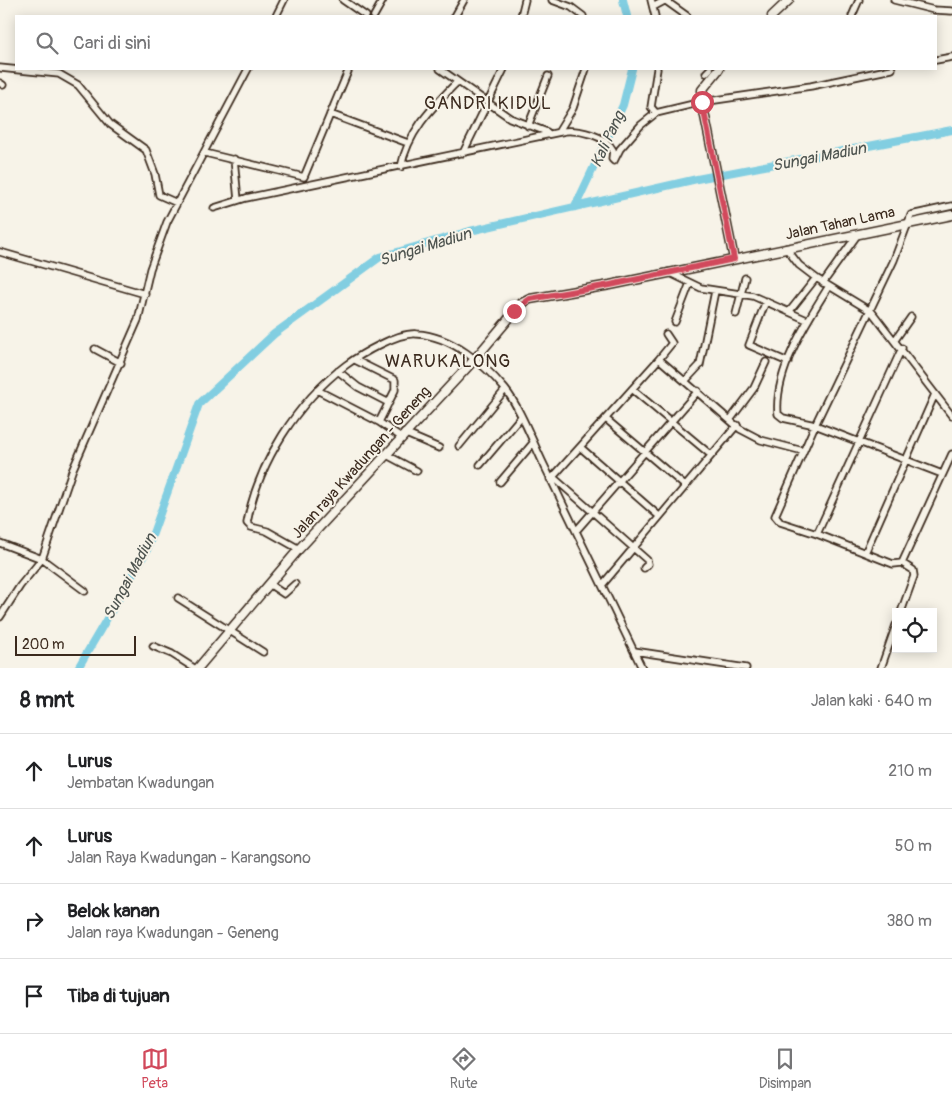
<!DOCTYPE html>
<html lang="id">
<head>
<meta charset="utf-8">
<style>
	:root { --surface:#fff; --page:#f6f6f6; --text:#202124; --muted:#757577; --line:#e0e0e0; --accent:#d1495b }
	body { margin:0; font-family:Pangolin,sans-serif; background:var(--page); color:var(--text) }
	.controls { position:absolute; right:15px; bottom:15px; display:grid; overflow:hidden; border-radius:0px; box-shadow:0 2px 12px #0003 }
	.controls button { width:45px; height:45px; display:grid; place-items:center; padding:0; border:0; border-bottom:1px solid var(--line); background:var(--surface); color:var(--text); font:25px sans-serif }
	.scale { position:absolute; left:15px; bottom:12px; width:121px; box-sizing:border-box; padding-left:5px; border:2px solid #3b2a1e; border-top:0; font-size:14px; line-height:18px; white-space:nowrap; color:#3b2a1e; -webkit-text-stroke:4px #f7f3e8; paint-order:stroke }
	.stop { position:absolute; width:15px; height:15px; margin:-11px; border:4px solid #d1495b; border-radius:50%; background:#fff }
	.stop.end { background:#d1495b; border-color:#fff; box-shadow:0 1px 5px #0008 }
	.list { margin:0; padding:0; list-style:none }
	h2 { display:flex; justify-content:space-between; align-items:center; height:65px; margin:0; padding:0 20px; font-size:21px }
	h2 small { font-size:16px; font-weight:400; color:var(--muted) }
	.list li { display:grid; grid-template-columns:32px 1fr auto; gap:15px; align-items:center; box-sizing:border-box; height:75px; padding:0 20px; border-top:1px solid var(--line) }
	.list b { display:block; font-size:19px; white-space:nowrap }
	.list p { margin:0; font-size:16px; white-space:nowrap; color:var(--muted) }
	.list em { font-size:16px; font-style:normal; color:var(--muted) }
	.icon { flex:none; width:28px; height:28px; fill:none; stroke:currentColor; stroke-width:2; stroke-linecap:round; stroke-linejoin:round }
	.map { position:relative; flex:none; width:952px; height:668px; overflow:hidden }
	.search { position:absolute; background:var(--surface); box-shadow:0 2px 12px #0003; left:15px; right:15px; top:15px; height:55px; display:flex; align-items:center; gap:12px; box-sizing:border-box; padding:0 18px; border-radius:0px; color:var(--muted); font-size:19px }
	.sheet { height:365px; background:var(--surface) }
	nav { display:flex; justify-content:space-around; align-items:center; box-sizing:border-box; height:70px; border-top:1px solid var(--line); background:var(--surface); font-size:14px; color:var(--muted) }
	nav a { display:grid; justify-items:center; gap:2px }
	nav .on { color:var(--accent) }
	.map>svg:first-child { display:block }
</style>
</head>
<body>
<div class="map">
<svg width="952" height="668" viewBox="0 0 952 668">
	<rect width="100%" height="100%" fill="#f7f3e8"/>
	<filter id="ink" filterUnits="userSpaceOnUse"><feTurbulence type="fractalNoise" baseFrequency=".02" numOctaves="2"/><feDisplacementMap in="SourceGraphic" scale="10" xChannelSelector="R" yChannelSelector="G"/><feConvolveMatrix kernelMatrix="1 2 1 2 8 2 1 2 1" color-interpolation-filters="sRGB"/></filter>
	<g filter="url(#ink)">
		<g fill="none" stroke-linecap="round" stroke-linejoin="round">
			<path stroke="#82cee1" stroke-width="8" d="M623,0L627,16
				M575,207L623,105L632,69
				M78,668L147,550L199,404L274,334L380,257L470,231L697,179L952,130"/>
			<g stroke="#3b2a1e" stroke-width="9">
				<path id="minor" d="M343,0L366,16
					M552,0L571,7L583,16
					M651,0L655,16
					M894,0L934,10L952,11
					M666,1L687,16
					M653,7L666,0
					M276,16L284,0
					M374,16L383,0
					M455,16L464,0
					M521,16L525,0
					M852,16L859,0
					M936,60L952,57
					M0,68L59,74L78,85L110,124L146,150L155,174L159,195L177,203
					M440,69L510,118L547,132
					M706,73L710,69
					M0,83L3,85
					M656,113L651,107L657,69
					M330,114L408,143
					M528,126L548,76
					M559,131L573,108L586,69
					M205,153L304,177L349,69
					M463,153L504,69
					M234,159L238,200
					M401,167C408,131 433,107 457,82
					M214,208L246,198L565,131C580,130 605,135 613,150L612,159L614,161L620,149L641,125L656,113L702,102L811,86L892,69
					M786,248L799,265L816,278L872,312L952,416
					M0,252L145,294
					M668,272L701,288L753,296L807,320
					M823,283L858,234
					M829,286C807,321 774,371 778,414L783,418L815,425L942,474
					M766,301L749,345L788,362
					M789,312L816,278
					M736,314L745,278
					M675,322L690,283
					M895,340L911,317
					M95,349L121,363
					M659,359L672,343L666,334
					M355,360L395,380V390L379,422
					M338,371L358,387L389,403
					M686,380L700,365L715,291
					M632,389L711,455
					M317,390L379,422L401,437
					M606,419L685,486
					M730,420L754,388L766,362
					M404,433L439,448
					M459,446L505,390
					M580,447L659,516
					M385,454L417,471
					M480,465L520,418
					M553,477L659,359L740,429L761,440L803,451
					M550,479L553,477L647,560L648,564L644,568
					M500,482L533,443
					M576,531L698,391
					M817,534L902,348
					M0,543L42,559L85,591
					M299,549L267,531L251,527L247,523C258,463 297,402 346,365C361,354 398,332 417,334C452,336 484,364 505,389C520,407 534,445 545,467C578,534 610,601 642,668
					M865,553L935,394
					M902,563L952,454
					M269,584L284,594L295,584
					M603,584L737,425
					M178,598L263,652
					M901,612L914,576L913,570L902,563L893,564L817,534L780,522L775,516L815,425L894,260L911,215L952,206
					M0,617L20,586L42,559L72,471L138,320L150,269L167,222L248,69
					M153,646L172,654L194,668
					M634,651L746,668
					M881,668L896,625"/>
			</g>
			<g stroke="#3b2a1e" stroke-width="11">
				<path id="major" d="M772,16L789,0
					M719,69L702,90V102L734,259
					M198,668L299,549L474,360L522,303L530,299L610,285L952,215"/>
			</g>
			<use href="#minor" stroke="#f7f3e8" stroke-width="5.5"/>
			<use href="#major" stroke="#f7f3e8" stroke-width="8"/>
		</g>
	</g>
	<g fill="none" stroke-linecap="round" stroke-linejoin="round" filter="url(#ink)">
		<path stroke="#d1495b" stroke-width="6" d="M514,311L530,299L610,285L734,259L702,102"/>
	</g>
	<g text-anchor="middle" stroke-width="4" stroke-linejoin="round" paint-order="stroke">
		<g font-size="15" fill="#3b2a1e" stroke="#f7f3e8">
			<text transform="translate(840 223) rotate(-12)" y="5">Jalan Tahan Lama</text>
			<text transform="translate(361 462) rotate(-48)" y="5">Jalan raya Kwadungan - Geneng</text>
		</g>
		<g font-size="16" font-style="italic" fill="#4d534f" stroke="#f7f3e8">
			<text transform="translate(607 139) rotate(-65)" y="6">Kali Pang</text>
			<text transform="translate(819 156) rotate(-11)" y="6">Sungai Madiun</text>
			<text transform="translate(425 246) rotate(-17)" y="6">Sungai Madiun</text>
			<text transform="translate(129 576) rotate(-62)" y="6">Sungai Madiun</text>
		</g>
		<g font-size="18" letter-spacing="1" fill="#3b2a1e" stroke="#f7f3e8">
			<text x="488" y="109">GANDRI KIDUL</text>
			<text x="448" y="367">WARUKALONG</text>
		</g>
	</g>
</svg>
<div class="controls">
<button><svg class="icon" aria-label="locate" viewBox="0 0 24 24"><circle cx="12" cy="12" r="6"/><path d="M12 2v4M12 18v4M2 12h4M18 12h4"/></svg></button>
</div>
<div class="scale">200 m</div>
<div class="stop" style="left:702px;top:102px"></div>
<div class="stop end" style="left:514px;top:311px"></div>
<div class="search"><svg class="icon" aria-label="search" viewBox="0 0 24 24"><circle cx="10" cy="10" r="6"/><path d="M15 15l6 6"/></svg>Cari di sini</div>
</div>
<section class="sheet">
<h2>8 mnt<small>Jalan kaki · 640 m</small></h2>
<ul class="list">
<li><svg class="icon" aria-label="ahead" viewBox="0 0 24 24"><path d="M12 20V5M6 11l6-6 6 6"/></svg><div><b>Lurus</b><p>Jembatan Kwadungan</p></div><em>210 m</em></li>
<li><svg class="icon" aria-label="ahead" viewBox="0 0 24 24"><path d="M12 20V5M6 11l6-6 6 6"/></svg><div><b>Lurus</b><p>Jalan Raya Kwadungan - Karangsono</p></div><em>50 m</em></li>
<li><svg class="icon" aria-label="right" viewBox="0 0 24 24"><path d="M7 20v-9h11M14 6l5 5-5 5"/></svg><div><b>Belok kanan</b><p>Jalan raya Kwadungan - Geneng</p></div><em>380 m</em></li>
<li><svg class="icon" aria-label="arrive" viewBox="0 0 24 24"><path d="M6 21V4h12l-3 4 3 4H6"/></svg><div><b>Tiba di tujuan</b></div></li>
</ul>
</section>
<nav>
<a class="on"><svg class="icon" aria-label="map" viewBox="0 0 24 24"><path d="M3 6l6-2 6 2 6-2v14l-6 2-6-2-6 2zM9 4v14M15 6v14"/></svg>Peta</a>
<a><svg class="icon" aria-label="directions" viewBox="0 0 24 24"><path d="M12 3l9 9-9 9-9-9zM9 14v-3h6M13 9l2 2-2 2"/></svg>Rute</a>
<a><svg class="icon" aria-label="saved" viewBox="0 0 24 24"><path d="M7 4h10v16l-5-4-5 4z"/></svg>Disimpan</a>
</nav>
</body>
</html>
